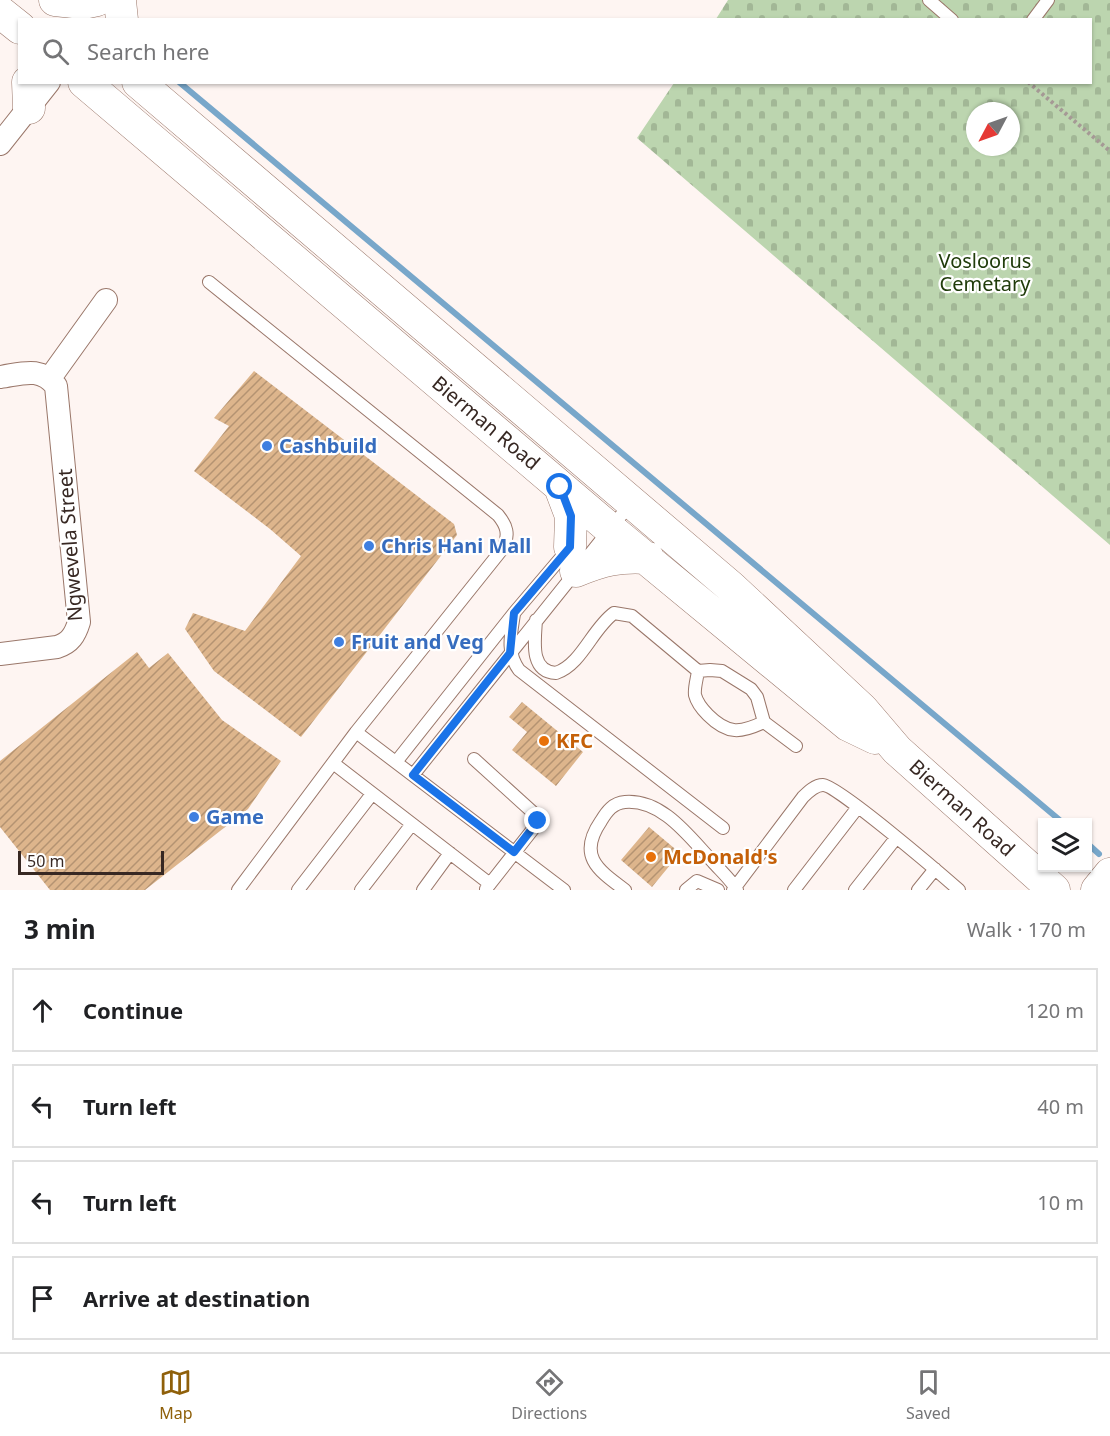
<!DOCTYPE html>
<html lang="en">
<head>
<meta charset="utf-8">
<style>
	:root { --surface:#fff; --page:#f2f2f2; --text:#202124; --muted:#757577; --line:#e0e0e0; --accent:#8f600a }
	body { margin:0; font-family:"Noto Sans",sans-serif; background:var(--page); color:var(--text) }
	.controls { position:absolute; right:18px; bottom:18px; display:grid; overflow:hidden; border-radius:0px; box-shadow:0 2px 4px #0004 }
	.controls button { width:54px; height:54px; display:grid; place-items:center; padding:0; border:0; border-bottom:2px solid var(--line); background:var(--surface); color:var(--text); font:30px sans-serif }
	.compass { position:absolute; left:966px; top:102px; width:54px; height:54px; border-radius:50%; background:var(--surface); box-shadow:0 2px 4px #0004; rotate:229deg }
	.scale { position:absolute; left:18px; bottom:15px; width:146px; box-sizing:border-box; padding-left:6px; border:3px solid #372823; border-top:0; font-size:16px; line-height:21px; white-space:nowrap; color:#372823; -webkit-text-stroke:4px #fff; paint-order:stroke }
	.stop { position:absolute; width:18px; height:18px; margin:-14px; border:4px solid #1a73e8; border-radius:50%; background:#fff }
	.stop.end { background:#1a73e8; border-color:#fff; box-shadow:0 2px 6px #0008 }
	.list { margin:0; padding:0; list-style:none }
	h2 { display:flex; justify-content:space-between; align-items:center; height:78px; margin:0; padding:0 24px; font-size:26px }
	h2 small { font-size:20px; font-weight:400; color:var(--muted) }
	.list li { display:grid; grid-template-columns:39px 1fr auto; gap:18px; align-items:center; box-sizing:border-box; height:84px; margin:0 12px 12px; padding:0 12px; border:2px solid var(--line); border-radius:0px }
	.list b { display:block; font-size:22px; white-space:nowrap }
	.list em { font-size:20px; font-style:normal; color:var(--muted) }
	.icon { flex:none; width:33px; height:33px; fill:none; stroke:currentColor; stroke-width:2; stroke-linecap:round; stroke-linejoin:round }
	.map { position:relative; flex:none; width:1110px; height:890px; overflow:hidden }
	.search { position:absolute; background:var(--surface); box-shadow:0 2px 4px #0004; left:18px; right:18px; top:18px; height:66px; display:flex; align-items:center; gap:15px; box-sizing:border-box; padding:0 21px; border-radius:0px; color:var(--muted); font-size:22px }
	.sheet { height:462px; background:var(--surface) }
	nav { display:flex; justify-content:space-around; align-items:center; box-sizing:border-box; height:84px; border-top:2px solid var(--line); background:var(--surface); font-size:16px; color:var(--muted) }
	nav a { display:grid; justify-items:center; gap:3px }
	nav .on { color:var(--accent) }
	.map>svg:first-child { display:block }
</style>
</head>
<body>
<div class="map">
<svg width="1110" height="890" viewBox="0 0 1110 890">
	<defs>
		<pattern id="cemetery-stones" width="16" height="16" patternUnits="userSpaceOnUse" patternTransform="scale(1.5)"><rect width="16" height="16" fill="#bcd5af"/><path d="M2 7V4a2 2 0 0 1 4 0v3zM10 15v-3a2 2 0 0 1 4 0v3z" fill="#a2b796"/></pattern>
		<pattern id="building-hatch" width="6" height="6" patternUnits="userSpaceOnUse" patternTransform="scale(1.5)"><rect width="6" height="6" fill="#ddb58c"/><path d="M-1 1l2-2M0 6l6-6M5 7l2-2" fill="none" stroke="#b49372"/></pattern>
	</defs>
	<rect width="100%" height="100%" fill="#fef5f2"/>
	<path fill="url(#cemetery-stones)" fill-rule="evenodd" d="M728,0H1110V545L637,138L674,83L1090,82V20L716,19ZM975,111H1011V147H975Z"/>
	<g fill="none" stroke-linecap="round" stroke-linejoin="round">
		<path stroke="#78a7ca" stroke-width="6" d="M179,82L1062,822
			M1088,844L1099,854"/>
	</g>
	<path fill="url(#building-hatch)" d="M254,371L454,524L457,535L301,737L214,671L185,629L193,613L245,631L301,556L270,529L194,471L229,426L214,418Z
		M137,652L149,668L168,653L222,720L281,761L248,809L145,890H50L0,827V761Z
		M522,702L583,752L556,786L512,750L527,732L509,717Z
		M649,827L680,853L652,887L621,860Z"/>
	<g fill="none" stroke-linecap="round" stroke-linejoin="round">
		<g stroke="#9a776a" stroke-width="14">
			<path id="lane" d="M929,0L952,20
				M1033,20L1048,0
				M209,282L498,515C507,526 509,534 504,547L356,732L238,890
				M514,614C511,634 506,652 519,670L723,828
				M536,620C535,639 529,672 556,673C582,664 592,629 614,613L632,616L698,671C697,679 694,688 695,695C697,703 703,710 708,715C728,735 741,733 764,722L796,746
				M698,671L710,670L722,671L751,689L757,697L764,722
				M356,732L564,890
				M474,759L538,817L537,824L486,889
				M396,762L514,613L571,546
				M333,763L490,884
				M413,775L631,503
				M298,890L372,794
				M361,890L412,824
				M423,890L450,853
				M625,890C598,870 577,856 601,821C607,811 613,803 625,802C663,799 690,838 713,862C721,871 731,880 737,890
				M686,890L697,881L718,890
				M733,890L803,797C808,792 815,785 823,785C837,785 942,875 959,890
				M794,890L858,807
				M855,890L896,838
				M918,890L935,869"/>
		</g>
		<g stroke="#9a776a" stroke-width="24">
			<path id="street" d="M0,144L49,82
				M0,377C22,374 40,366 56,386L79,622C75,635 70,643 57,647L0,654
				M50,378L106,300"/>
		</g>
		<g stroke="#9a776a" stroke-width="33">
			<path id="secondary" d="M55,0L83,3L97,0
				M120,1L122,20
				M0,12L20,28
				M28,82L29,108
				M84,82L609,528L848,725L875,738
				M138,82L731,587L862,709L897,750L1054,890
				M560,487L571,516L570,547
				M576,571C603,560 619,556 648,558
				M1097,890L1110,874"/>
		</g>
		<path stroke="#a59995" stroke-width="4" stroke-dasharray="3 3" stroke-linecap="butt" d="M1028,82L1110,151"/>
		<use href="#lane" stroke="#fff" stroke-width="12"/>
		<use href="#street" stroke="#fff" stroke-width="22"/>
		<use href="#secondary" stroke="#fff" stroke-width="32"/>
	</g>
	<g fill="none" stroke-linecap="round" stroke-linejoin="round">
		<path stroke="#1a73e8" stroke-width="8" d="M538,821L514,852L413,775L510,653L514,613L570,547L571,516L560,487"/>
	</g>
	<g fill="#3f7fe0" stroke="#fff" stroke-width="2">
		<circle cx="267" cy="446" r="6"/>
		<circle cx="369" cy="546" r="6"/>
		<circle cx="339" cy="642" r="6"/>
		<circle cx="194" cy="817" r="6"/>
	</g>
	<g fill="#e8710a" stroke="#fff" stroke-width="2">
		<circle cx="544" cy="741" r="6"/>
		<circle cx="651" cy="857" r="6"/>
	</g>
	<g text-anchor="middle" stroke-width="4.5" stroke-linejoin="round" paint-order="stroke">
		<g font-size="20" fill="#203c0b" stroke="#fff">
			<text x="985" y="268">Vosloorus<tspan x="985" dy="23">Cemetary</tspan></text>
		</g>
		<g font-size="20" fill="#372823" stroke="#fff">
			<text transform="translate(486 423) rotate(40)" y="7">Bierman Road</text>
			<text transform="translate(70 545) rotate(-94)" y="7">Ngwevela Street</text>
			<text transform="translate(962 808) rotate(42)" y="7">Bierman Road</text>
		</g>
		<g font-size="20" font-weight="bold" fill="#366cbe" stroke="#fff" text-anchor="start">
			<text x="279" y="453">Cashbuild</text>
			<text x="381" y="553">Chris Hani Mall</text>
			<text x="351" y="649">Fruit and Veg</text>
			<text x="206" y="824">Game</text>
		</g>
		<g font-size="20" font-weight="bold" fill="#c56008" stroke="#fff" text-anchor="start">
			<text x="556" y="748">KFC</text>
			<text x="663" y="864">McDonald's</text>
		</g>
	</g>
</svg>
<div class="controls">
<button><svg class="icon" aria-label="layers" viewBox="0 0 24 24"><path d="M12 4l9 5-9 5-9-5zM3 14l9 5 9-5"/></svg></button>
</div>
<svg class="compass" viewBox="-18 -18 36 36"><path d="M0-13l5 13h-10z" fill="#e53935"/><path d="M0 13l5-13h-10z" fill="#757577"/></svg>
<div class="scale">50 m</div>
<div class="stop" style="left:560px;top:487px"></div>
<div class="stop end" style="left:538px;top:821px"></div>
<div class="search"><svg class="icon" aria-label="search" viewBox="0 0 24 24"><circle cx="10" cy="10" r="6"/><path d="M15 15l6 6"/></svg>Search here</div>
</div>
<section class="sheet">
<h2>3 min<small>Walk · 170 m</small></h2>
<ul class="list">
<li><svg class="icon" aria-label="ahead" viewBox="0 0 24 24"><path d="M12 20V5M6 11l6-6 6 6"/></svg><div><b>Continue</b></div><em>120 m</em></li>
<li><svg class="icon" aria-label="left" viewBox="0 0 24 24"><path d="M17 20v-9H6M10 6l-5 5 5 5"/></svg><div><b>Turn left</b></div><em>40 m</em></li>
<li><svg class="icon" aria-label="left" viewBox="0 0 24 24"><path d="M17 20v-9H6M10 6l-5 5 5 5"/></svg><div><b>Turn left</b></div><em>10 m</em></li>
<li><svg class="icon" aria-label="arrive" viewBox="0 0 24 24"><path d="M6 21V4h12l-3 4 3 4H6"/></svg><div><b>Arrive at destination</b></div></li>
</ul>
</section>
<nav>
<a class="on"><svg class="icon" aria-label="map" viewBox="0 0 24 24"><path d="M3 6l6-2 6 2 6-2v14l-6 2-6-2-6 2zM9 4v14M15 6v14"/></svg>Map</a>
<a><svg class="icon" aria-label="directions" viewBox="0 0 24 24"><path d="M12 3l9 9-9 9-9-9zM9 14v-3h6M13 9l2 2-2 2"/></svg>Directions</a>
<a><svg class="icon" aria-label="saved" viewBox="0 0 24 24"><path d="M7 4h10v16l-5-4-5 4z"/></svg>Saved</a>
</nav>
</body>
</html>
